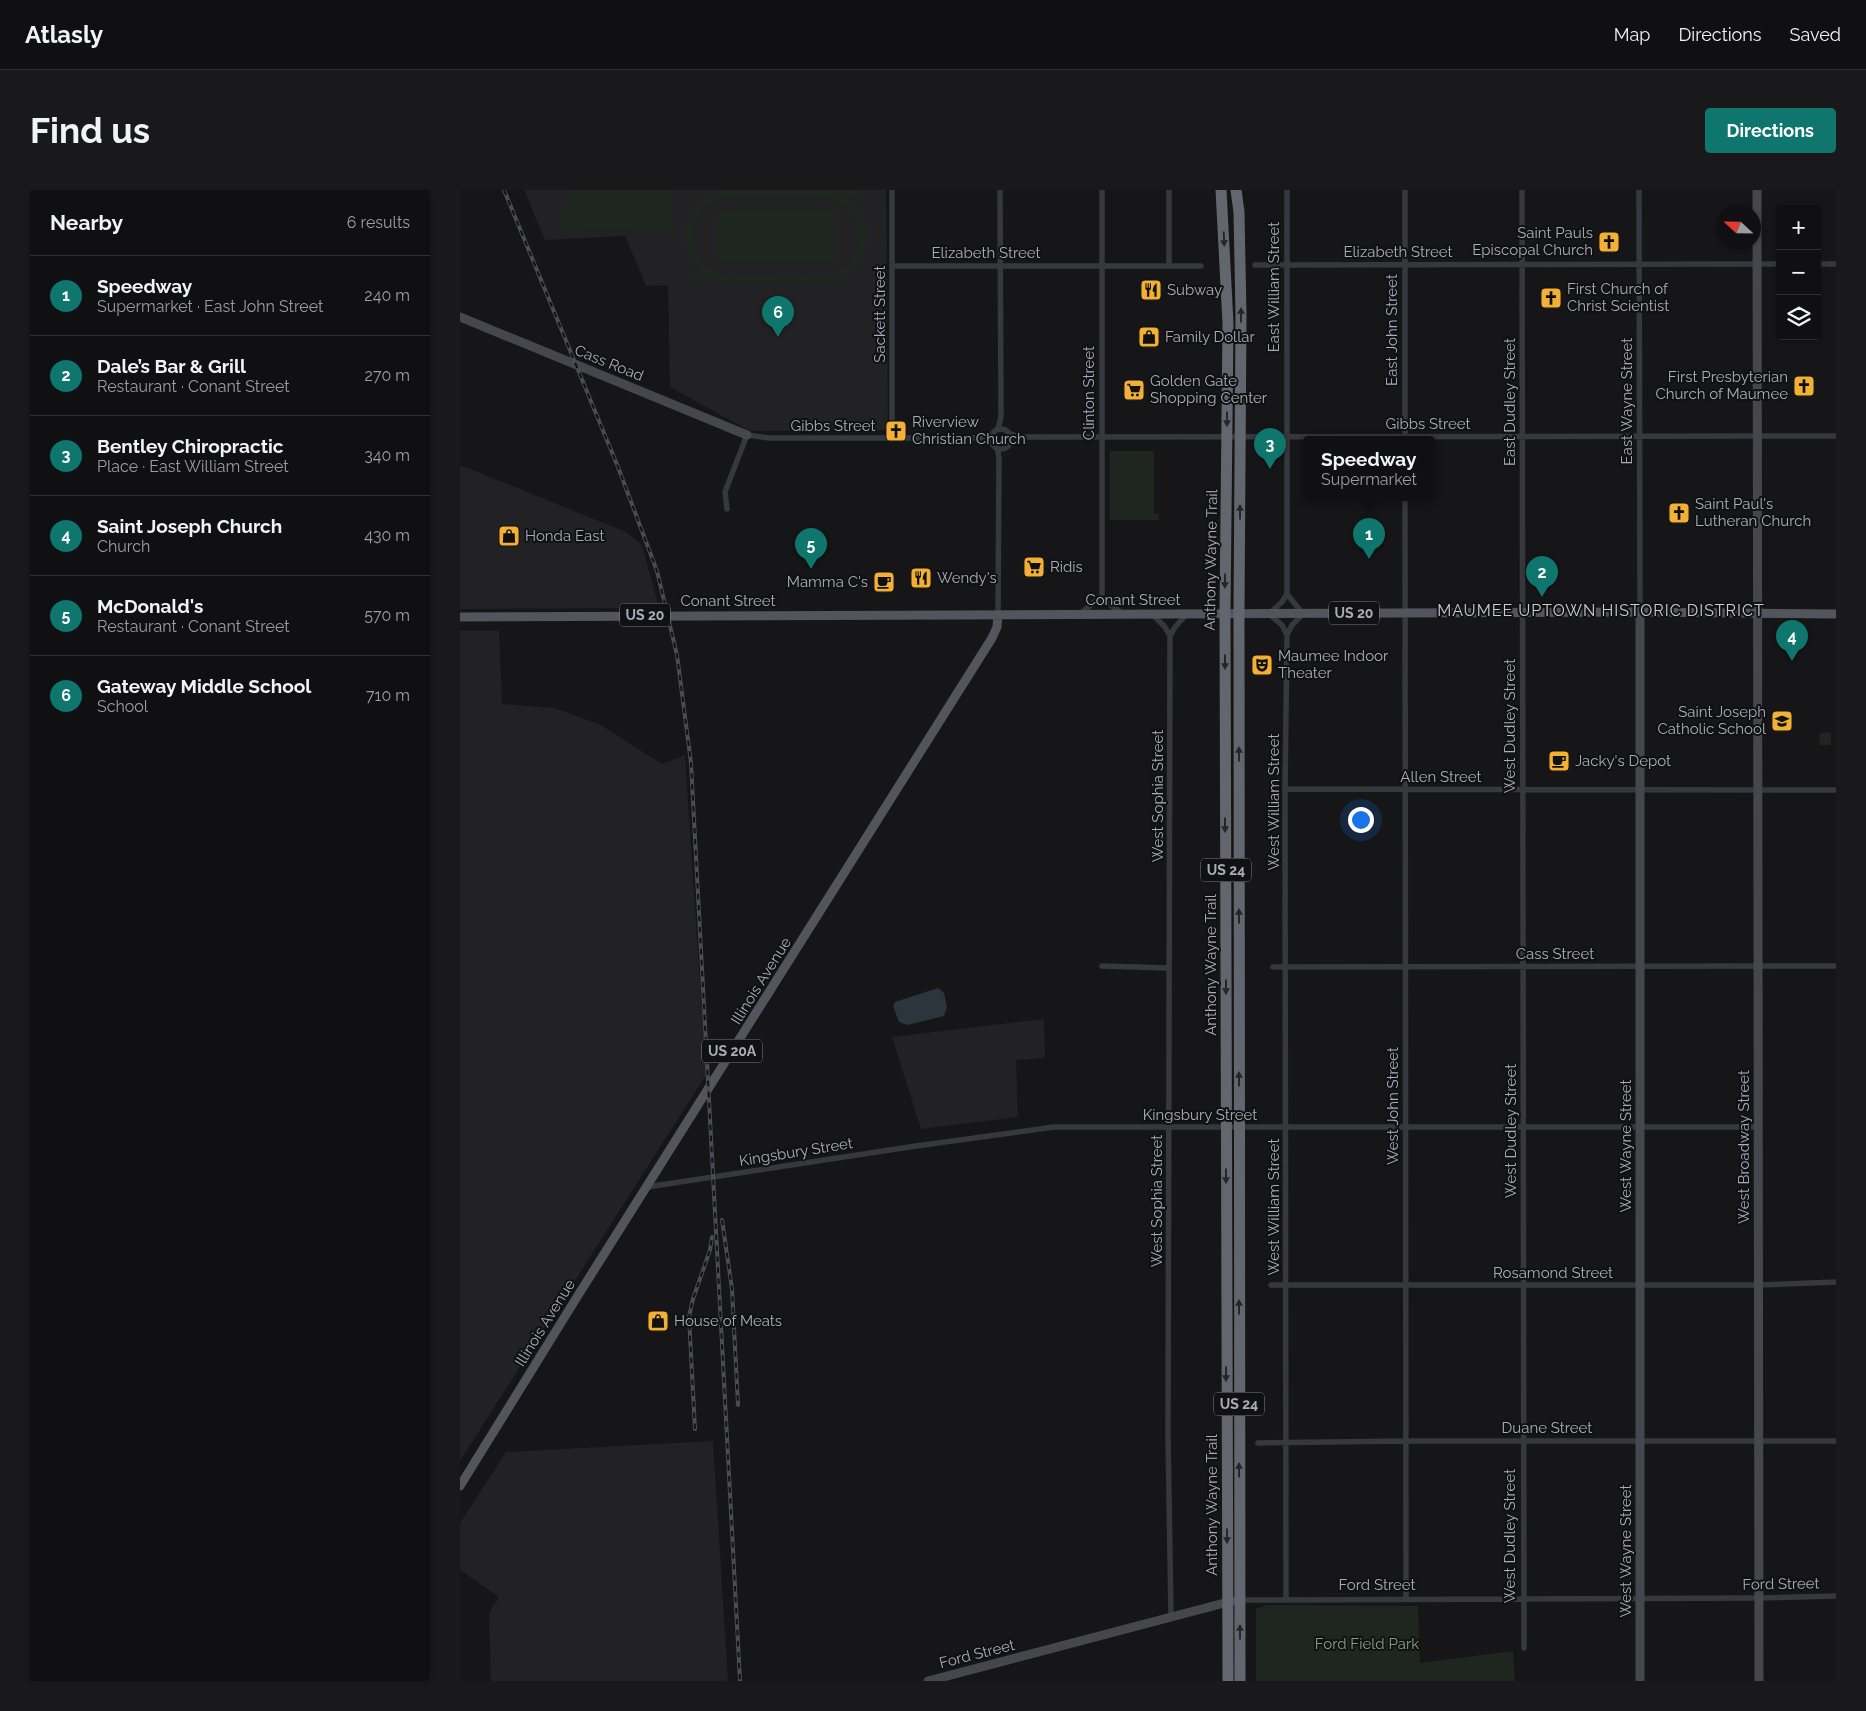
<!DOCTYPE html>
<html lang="en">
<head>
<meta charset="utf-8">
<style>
	:root { --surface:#101012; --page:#19191b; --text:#f1f3f6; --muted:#9c9d9f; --line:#303032; --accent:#0f766e }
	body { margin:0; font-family:Raleway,sans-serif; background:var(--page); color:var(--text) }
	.controls { position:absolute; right:15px; top:15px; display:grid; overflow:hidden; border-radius:5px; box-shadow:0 1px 4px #0004 }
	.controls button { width:45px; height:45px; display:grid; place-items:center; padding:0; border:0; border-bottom:1px solid var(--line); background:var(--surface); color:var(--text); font:25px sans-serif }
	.compass { position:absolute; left:1256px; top:15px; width:45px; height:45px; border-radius:50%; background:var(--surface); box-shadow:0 1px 4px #0004; rotate:292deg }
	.you { position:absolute; left:900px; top:629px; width:18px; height:18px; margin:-12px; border:4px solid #fff; border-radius:50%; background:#1a73e8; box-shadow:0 0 0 8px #1a73e833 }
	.badge { display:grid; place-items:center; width:32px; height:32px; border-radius:50%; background:var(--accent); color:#fff; font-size:16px; font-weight:700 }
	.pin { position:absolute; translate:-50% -41px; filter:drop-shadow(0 1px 2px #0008) }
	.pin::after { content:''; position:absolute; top:26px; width:18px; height:15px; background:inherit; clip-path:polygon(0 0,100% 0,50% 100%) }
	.popup { position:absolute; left:843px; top:246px; width:132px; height:65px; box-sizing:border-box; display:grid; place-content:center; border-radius:5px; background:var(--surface); filter:drop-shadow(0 1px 4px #0005); font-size:16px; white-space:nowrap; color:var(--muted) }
	.popup b { font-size:19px; color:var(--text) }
	.popup::after { content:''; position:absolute; left:50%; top:100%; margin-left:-10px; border:10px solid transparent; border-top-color:var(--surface) }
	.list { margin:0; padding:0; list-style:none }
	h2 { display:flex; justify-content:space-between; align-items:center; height:65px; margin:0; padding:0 20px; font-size:21px }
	h2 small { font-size:16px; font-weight:400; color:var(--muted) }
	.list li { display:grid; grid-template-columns:32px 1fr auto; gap:15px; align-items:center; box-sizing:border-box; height:80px; padding:0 20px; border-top:1px solid var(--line) }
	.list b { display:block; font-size:19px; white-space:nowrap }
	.list p { margin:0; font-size:16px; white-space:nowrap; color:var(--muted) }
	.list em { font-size:16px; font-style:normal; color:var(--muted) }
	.icon { flex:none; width:28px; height:28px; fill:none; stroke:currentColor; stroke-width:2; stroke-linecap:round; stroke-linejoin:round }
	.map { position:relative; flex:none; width:1376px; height:1491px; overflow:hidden; border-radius:5px }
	header { display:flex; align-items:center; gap:30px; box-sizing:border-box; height:70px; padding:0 25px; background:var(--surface); border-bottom:1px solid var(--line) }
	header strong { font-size:24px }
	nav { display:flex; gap:28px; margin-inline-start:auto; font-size:18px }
	.intro { display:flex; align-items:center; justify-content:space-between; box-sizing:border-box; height:120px; padding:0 30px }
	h1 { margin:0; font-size:35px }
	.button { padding:12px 22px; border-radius:5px; background:var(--accent); color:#fff; font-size:18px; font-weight:700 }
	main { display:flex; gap:30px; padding:0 30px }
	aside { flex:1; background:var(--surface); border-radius:5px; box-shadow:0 1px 4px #0004 }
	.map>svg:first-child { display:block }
</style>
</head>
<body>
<header>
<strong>Atlasly</strong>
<nav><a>Map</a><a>Directions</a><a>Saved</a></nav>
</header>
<div class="intro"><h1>Find us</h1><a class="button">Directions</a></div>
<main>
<aside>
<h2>Nearby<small>6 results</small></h2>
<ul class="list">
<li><span class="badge">1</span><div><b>Speedway</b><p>Supermarket · East John Street</p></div><em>240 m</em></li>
<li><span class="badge">2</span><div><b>Dale’s Bar &amp; Grill</b><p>Restaurant · Conant Street</p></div><em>270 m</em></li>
<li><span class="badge">3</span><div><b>Bentley Chiropractic</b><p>Place · East William Street</p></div><em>340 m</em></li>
<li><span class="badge">4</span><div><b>Saint Joseph Church</b><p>Church</p></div><em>430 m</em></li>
<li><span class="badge">5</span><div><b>McDonald's</b><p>Restaurant · Conant Street</p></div><em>570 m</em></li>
<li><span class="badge">6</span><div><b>Gateway Middle School</b><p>School</p></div><em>710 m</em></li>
</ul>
</aside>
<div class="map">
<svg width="1376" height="1491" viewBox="0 0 1376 1491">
	<rect width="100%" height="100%" fill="#161618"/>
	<path fill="#222225" d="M64,0H426L428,240L290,241L210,197L208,95L186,96L165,46L85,50Z
		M0,275L166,342L182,355L199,418L0,419Z
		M0,441H39L42,514L94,518L139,534L202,574L225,565L246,885L0,1271Z
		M584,829L585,868L556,870L558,927L461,939L432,847Z
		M253,1251L268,1491H31L29,1423L39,1407L0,1380V1333L46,1262Z"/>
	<path fill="#1e261f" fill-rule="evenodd" d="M108,0H212V34L207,41C196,41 175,46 166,39L101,42L99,40Z
		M264,0H400V7L388,8C420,34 411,84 368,91L232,92V84L244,83C212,58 223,7 264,0ZM364,7C411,15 411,77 364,84L262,83L252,79L241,69L234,54L233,46L234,35L240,24L246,17L258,10L274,7Z
		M258,20H375V72H258Z
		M650,261H694V323L699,324V330H650Z
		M1369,542L1371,545V555H1359L1360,543Z
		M808,1415L958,1416L960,1473L1053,1461L1055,1491H796V1419Z"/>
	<path fill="#2c353c" d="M478,798L484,803L487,817L484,826L447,835L439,832L433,816L435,812Z"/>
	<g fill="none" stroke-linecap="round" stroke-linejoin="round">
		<path stroke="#37383d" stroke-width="5.5" d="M642,0V406L649,414L662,423
			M709,0V75
			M945,0V250
			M1062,0L1064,1458
			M1179,0L1180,422
			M1357,74H1376
			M795,75L1320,74
			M432,76H741
			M538,239L541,227L540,0
			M531 249a10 10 0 1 1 20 0a10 10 0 1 1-20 0Z
			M550,244L561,247L1376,246
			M432,248V0
			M537,257L539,268L538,425
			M945,308L946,1409
			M267,319L265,302L287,245L309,248H519L533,244
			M827,404L822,412L809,424L822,435L827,445
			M621,423L642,406
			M692,424L705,437L710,446L708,1246L711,1426
			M710,446L715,437L727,424
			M825,599L1376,600
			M642,776L709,778
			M813,777L1376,776
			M187,997L456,956L594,937H1298
			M811,1095H1298L1376,1092
			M798,1253L945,1251H1376
			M826,1409L825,599L827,445L832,435L843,424L827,404V0
			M780,1410L1298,1408L1376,1406"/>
		<path stroke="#45474d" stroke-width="9" d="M1297,0L1299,1491
			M0,127L287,245
			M468,1491L772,1411
			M1180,1491V422"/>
		<path stroke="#53555c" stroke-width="9" d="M0,427L1180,422L1376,424
			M0,1296L117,1107L532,448L537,437L538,425"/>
		<path stroke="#63666e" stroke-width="11" d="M761,0L768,133L765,423L768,1491
			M776,0L779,22L781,125L779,423L780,1491"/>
		<g stroke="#4a4c52" stroke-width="4">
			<path id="rail" d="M44,0L158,277L197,381L217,465L231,573L280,1491
				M262,1030L272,1099L278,1215
				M235,1239L229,1127L233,1109L250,1060L252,1047"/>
		</g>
		<use href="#rail" stroke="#111113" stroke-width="2" stroke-dasharray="5.5" stroke-linecap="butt"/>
	</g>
	<defs><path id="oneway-solid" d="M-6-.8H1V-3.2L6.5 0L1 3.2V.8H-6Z" transform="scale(1.25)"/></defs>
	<g fill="#26262a">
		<use href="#oneway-solid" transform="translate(764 49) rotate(88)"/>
		<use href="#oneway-solid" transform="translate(781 125) rotate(-90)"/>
		<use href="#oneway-solid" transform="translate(767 229) rotate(90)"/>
		<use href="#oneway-solid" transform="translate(780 322) rotate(-90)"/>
		<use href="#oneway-solid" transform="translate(765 391) rotate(91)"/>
		<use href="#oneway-solid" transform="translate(765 472) rotate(90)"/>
		<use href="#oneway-solid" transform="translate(779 564) rotate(-90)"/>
		<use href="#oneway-solid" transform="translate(765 635) rotate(90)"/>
		<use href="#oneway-solid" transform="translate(779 726) rotate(-90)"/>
		<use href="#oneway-solid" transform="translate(766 797) rotate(90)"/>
		<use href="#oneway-solid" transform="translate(779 889) rotate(-90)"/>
		<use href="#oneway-solid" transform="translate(766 986) rotate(90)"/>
		<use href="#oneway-solid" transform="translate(779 1117) rotate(-90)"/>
		<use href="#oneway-solid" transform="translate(766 1184) rotate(90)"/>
		<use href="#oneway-solid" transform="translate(779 1280) rotate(-90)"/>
		<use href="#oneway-solid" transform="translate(767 1346) rotate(90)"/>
		<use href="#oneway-solid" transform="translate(780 1442) rotate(-90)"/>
	</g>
	<defs>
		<g id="church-square" transform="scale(1.125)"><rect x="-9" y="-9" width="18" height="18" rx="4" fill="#f2b134" stroke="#111113"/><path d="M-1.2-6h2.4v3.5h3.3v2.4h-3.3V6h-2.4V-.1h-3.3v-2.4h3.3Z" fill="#111"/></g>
		<g id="restaurant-square" transform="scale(1.125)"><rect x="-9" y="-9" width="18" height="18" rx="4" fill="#f2b134" stroke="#111113"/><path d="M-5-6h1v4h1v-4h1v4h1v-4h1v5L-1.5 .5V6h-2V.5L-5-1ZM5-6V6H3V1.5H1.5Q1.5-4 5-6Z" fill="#111"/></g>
		<g id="shop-square" transform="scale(1.125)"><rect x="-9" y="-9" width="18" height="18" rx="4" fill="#f2b134" stroke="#111113"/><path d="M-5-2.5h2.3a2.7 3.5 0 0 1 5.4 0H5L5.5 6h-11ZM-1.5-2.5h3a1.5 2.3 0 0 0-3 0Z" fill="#111"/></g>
		<g id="supermarket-square" transform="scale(1.125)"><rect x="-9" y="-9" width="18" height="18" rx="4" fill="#f2b134" stroke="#111113"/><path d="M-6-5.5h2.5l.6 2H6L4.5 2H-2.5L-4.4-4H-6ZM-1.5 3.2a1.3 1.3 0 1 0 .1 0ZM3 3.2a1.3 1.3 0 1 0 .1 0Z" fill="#111"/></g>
		<g id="cafe-square" transform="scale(1.125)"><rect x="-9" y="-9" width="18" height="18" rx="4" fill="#f2b134" stroke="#111113"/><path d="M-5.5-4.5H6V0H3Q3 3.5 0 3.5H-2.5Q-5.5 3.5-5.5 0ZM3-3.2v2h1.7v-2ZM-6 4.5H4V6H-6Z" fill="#111"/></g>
		<g id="theatre-square" transform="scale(1.125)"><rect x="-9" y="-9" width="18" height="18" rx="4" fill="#f2b134" stroke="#111113"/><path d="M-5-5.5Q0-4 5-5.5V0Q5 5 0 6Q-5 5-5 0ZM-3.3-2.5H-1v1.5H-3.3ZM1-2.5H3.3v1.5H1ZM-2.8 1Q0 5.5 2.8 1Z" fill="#111"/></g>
		<g id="school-square" transform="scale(1.125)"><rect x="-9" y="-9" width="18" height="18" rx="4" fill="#f2b134" stroke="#111113"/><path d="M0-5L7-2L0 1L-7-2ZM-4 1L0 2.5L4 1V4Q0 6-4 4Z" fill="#111"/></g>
	</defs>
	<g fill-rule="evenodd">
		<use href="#church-square" x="1149" y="52"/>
		<use href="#restaurant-square" x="691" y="100"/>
		<use href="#church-square" x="1091" y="108"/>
		<use href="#shop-square" x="689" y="147"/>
		<use href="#church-square" x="1344" y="196"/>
		<use href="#supermarket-square" x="674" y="200"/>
		<use href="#church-square" x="436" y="241"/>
		<use href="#church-square" x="1219" y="323"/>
		<use href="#shop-square" x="49" y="346"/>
		<use href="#supermarket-square" x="574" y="377"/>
		<use href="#restaurant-square" x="461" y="388"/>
		<use href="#cafe-square" x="424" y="392"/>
		<use href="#theatre-square" x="802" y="475"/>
		<use href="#school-square" x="1322" y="531"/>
		<use href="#cafe-square" x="1099" y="571"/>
		<use href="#shop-square" x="198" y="1131"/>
	</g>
	<g text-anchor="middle" stroke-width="4" stroke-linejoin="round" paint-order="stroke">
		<g fill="#111113" stroke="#7b7e86" stroke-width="1">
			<rect x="869" y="411.5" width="50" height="23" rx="4"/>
			<rect x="160" y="413.5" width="50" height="23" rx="4"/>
			<rect x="741" y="668.5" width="50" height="23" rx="4"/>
			<rect x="242" y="849.5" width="60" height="23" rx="4"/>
			<rect x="754" y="1202.5" width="50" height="23" rx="4"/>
		</g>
		<g font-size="14" font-weight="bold" fill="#a8adb8">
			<text x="894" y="428">US 20</text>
			<text x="185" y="430">US 20</text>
			<text x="766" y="685">US 24</text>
			<text x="272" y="866">US 20A</text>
			<text x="779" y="1219">US 24</text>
		</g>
		<g font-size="15" fill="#a8adb8" stroke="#111113" text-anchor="start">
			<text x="1133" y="48" text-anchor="end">Saint Pauls<tspan x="1133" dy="17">Episcopal Church</tspan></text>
			<text x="1107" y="104">First Church of<tspan x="1107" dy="17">Christ Scientist</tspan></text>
			<text x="707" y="105">Subway</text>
			<text x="705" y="152">Family Dollar</text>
			<text x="1328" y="192" text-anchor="end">First Presbyterian<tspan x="1328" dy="17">Church of Maumee</tspan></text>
			<text x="690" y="196">Golden Gate<tspan x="690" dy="17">Shopping Center</tspan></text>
			<text x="452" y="237">Riverview<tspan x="452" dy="17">Christian Church</tspan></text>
			<text x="1235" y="319">Saint Paul's<tspan x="1235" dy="17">Lutheran Church</tspan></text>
			<text x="65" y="351">Honda East</text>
			<text x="590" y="382">Ridis</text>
			<text x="477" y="393">Wendy's</text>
			<text x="408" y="397" text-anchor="end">Mamma C's</text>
			<text x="818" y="471">Maumee Indoor<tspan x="818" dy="17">Theater</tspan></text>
			<text x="1306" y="527" text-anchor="end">Saint Joseph<tspan x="1306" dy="17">Catholic School</tspan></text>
			<text x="1115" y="576">Jacky's Depot</text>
			<text x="214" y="1136">House of Meats</text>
		</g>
		<g font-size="15" fill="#a8adb8" stroke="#111113">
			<text x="938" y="67">Elizabeth Street</text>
			<text x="526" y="68">Elizabeth Street</text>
			<text transform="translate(814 97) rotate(-90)" y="5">East William Street</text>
			<text transform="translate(420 124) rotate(-90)" y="5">Sackett Street</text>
			<text transform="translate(932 140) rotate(-90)" y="5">East John Street</text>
			<text transform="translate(149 173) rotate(22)" y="5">Cass Road</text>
			<text transform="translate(629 203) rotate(-90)" y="5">Clinton Street</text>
			<text transform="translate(1167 211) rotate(-90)" y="5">East Wayne Street</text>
			<text transform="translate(1050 212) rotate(-90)" y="5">East Dudley Street</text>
			<text x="968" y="239">Gibbs Street</text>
			<text x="373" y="241">Gibbs Street</text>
			<text transform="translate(751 370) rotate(-89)" y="5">Anthony Wayne Trail</text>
			<text x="673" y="415">Conant Street</text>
			<text x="268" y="416">Conant Street</text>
			<text transform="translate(1050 536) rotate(-90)" y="5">West Dudley Street</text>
			<text x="981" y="592">Allen Street</text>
			<text transform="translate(698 606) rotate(-90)" y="5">West Sophia Street</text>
			<text transform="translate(814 612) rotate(-90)" y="5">West William Street</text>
			<text x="1095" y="769">Cass Street</text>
			<text transform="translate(751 775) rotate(-90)" y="5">Anthony Wayne Trail</text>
			<text transform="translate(301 791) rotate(-58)" y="5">Illinois Avenue</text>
			<text transform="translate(933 916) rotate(-90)" y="5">West John Street</text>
			<text x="740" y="930">Kingsbury Street</text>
			<text transform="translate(1051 941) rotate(-90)" y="5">West Dudley Street</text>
			<text transform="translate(1166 956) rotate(-90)" y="5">West Wayne Street</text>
			<text transform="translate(1284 957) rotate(-90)" y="5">West Broadway Street</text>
			<text transform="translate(336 962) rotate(-9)" y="5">Kingsbury Street</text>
			<text transform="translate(697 1011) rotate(-90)" y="5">West Sophia Street</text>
			<text transform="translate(814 1017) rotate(-90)" y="5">West William Street</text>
			<text x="1093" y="1088">Rosamond Street</text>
			<text transform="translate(85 1133) rotate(-58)" y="5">Illinois Avenue</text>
			<text x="1087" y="1243">Duane Street</text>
			<text transform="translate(752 1315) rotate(-90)" y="5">Anthony Wayne Trail</text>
			<text transform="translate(1050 1346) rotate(-90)" y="5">West Dudley Street</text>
			<text transform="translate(1166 1361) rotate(-90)" y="5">West Wayne Street</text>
			<text transform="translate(1321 1394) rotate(-1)" y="5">Ford Street</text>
			<text x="917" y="1400">Ford Street</text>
			<text transform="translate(517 1464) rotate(-14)" y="5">Ford Street</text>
		</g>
		<g font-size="15" fill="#7fa381" stroke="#111113">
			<text x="907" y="1459">Ford Field Park</text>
		</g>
		<g font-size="16" letter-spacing="1" fill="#c9ccd4" stroke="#111113">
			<text x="1141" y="426">MAUMEE UPTOWN HISTORIC DISTRICT</text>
		</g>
	</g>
</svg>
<div class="controls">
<button>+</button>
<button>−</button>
<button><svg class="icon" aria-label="layers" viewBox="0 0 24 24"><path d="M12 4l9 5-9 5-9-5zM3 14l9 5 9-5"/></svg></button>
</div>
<svg class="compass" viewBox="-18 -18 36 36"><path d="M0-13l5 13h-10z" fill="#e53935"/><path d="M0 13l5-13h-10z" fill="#9c9d9f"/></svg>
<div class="you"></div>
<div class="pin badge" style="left:909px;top:369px">1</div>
<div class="popup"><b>Speedway</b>Supermarket</div>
<div class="pin badge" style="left:1082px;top:407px">2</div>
<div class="pin badge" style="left:810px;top:279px">3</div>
<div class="pin badge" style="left:1332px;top:471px">4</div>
<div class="pin badge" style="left:351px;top:379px">5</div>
<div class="pin badge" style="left:318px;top:147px">6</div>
</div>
</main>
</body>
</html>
